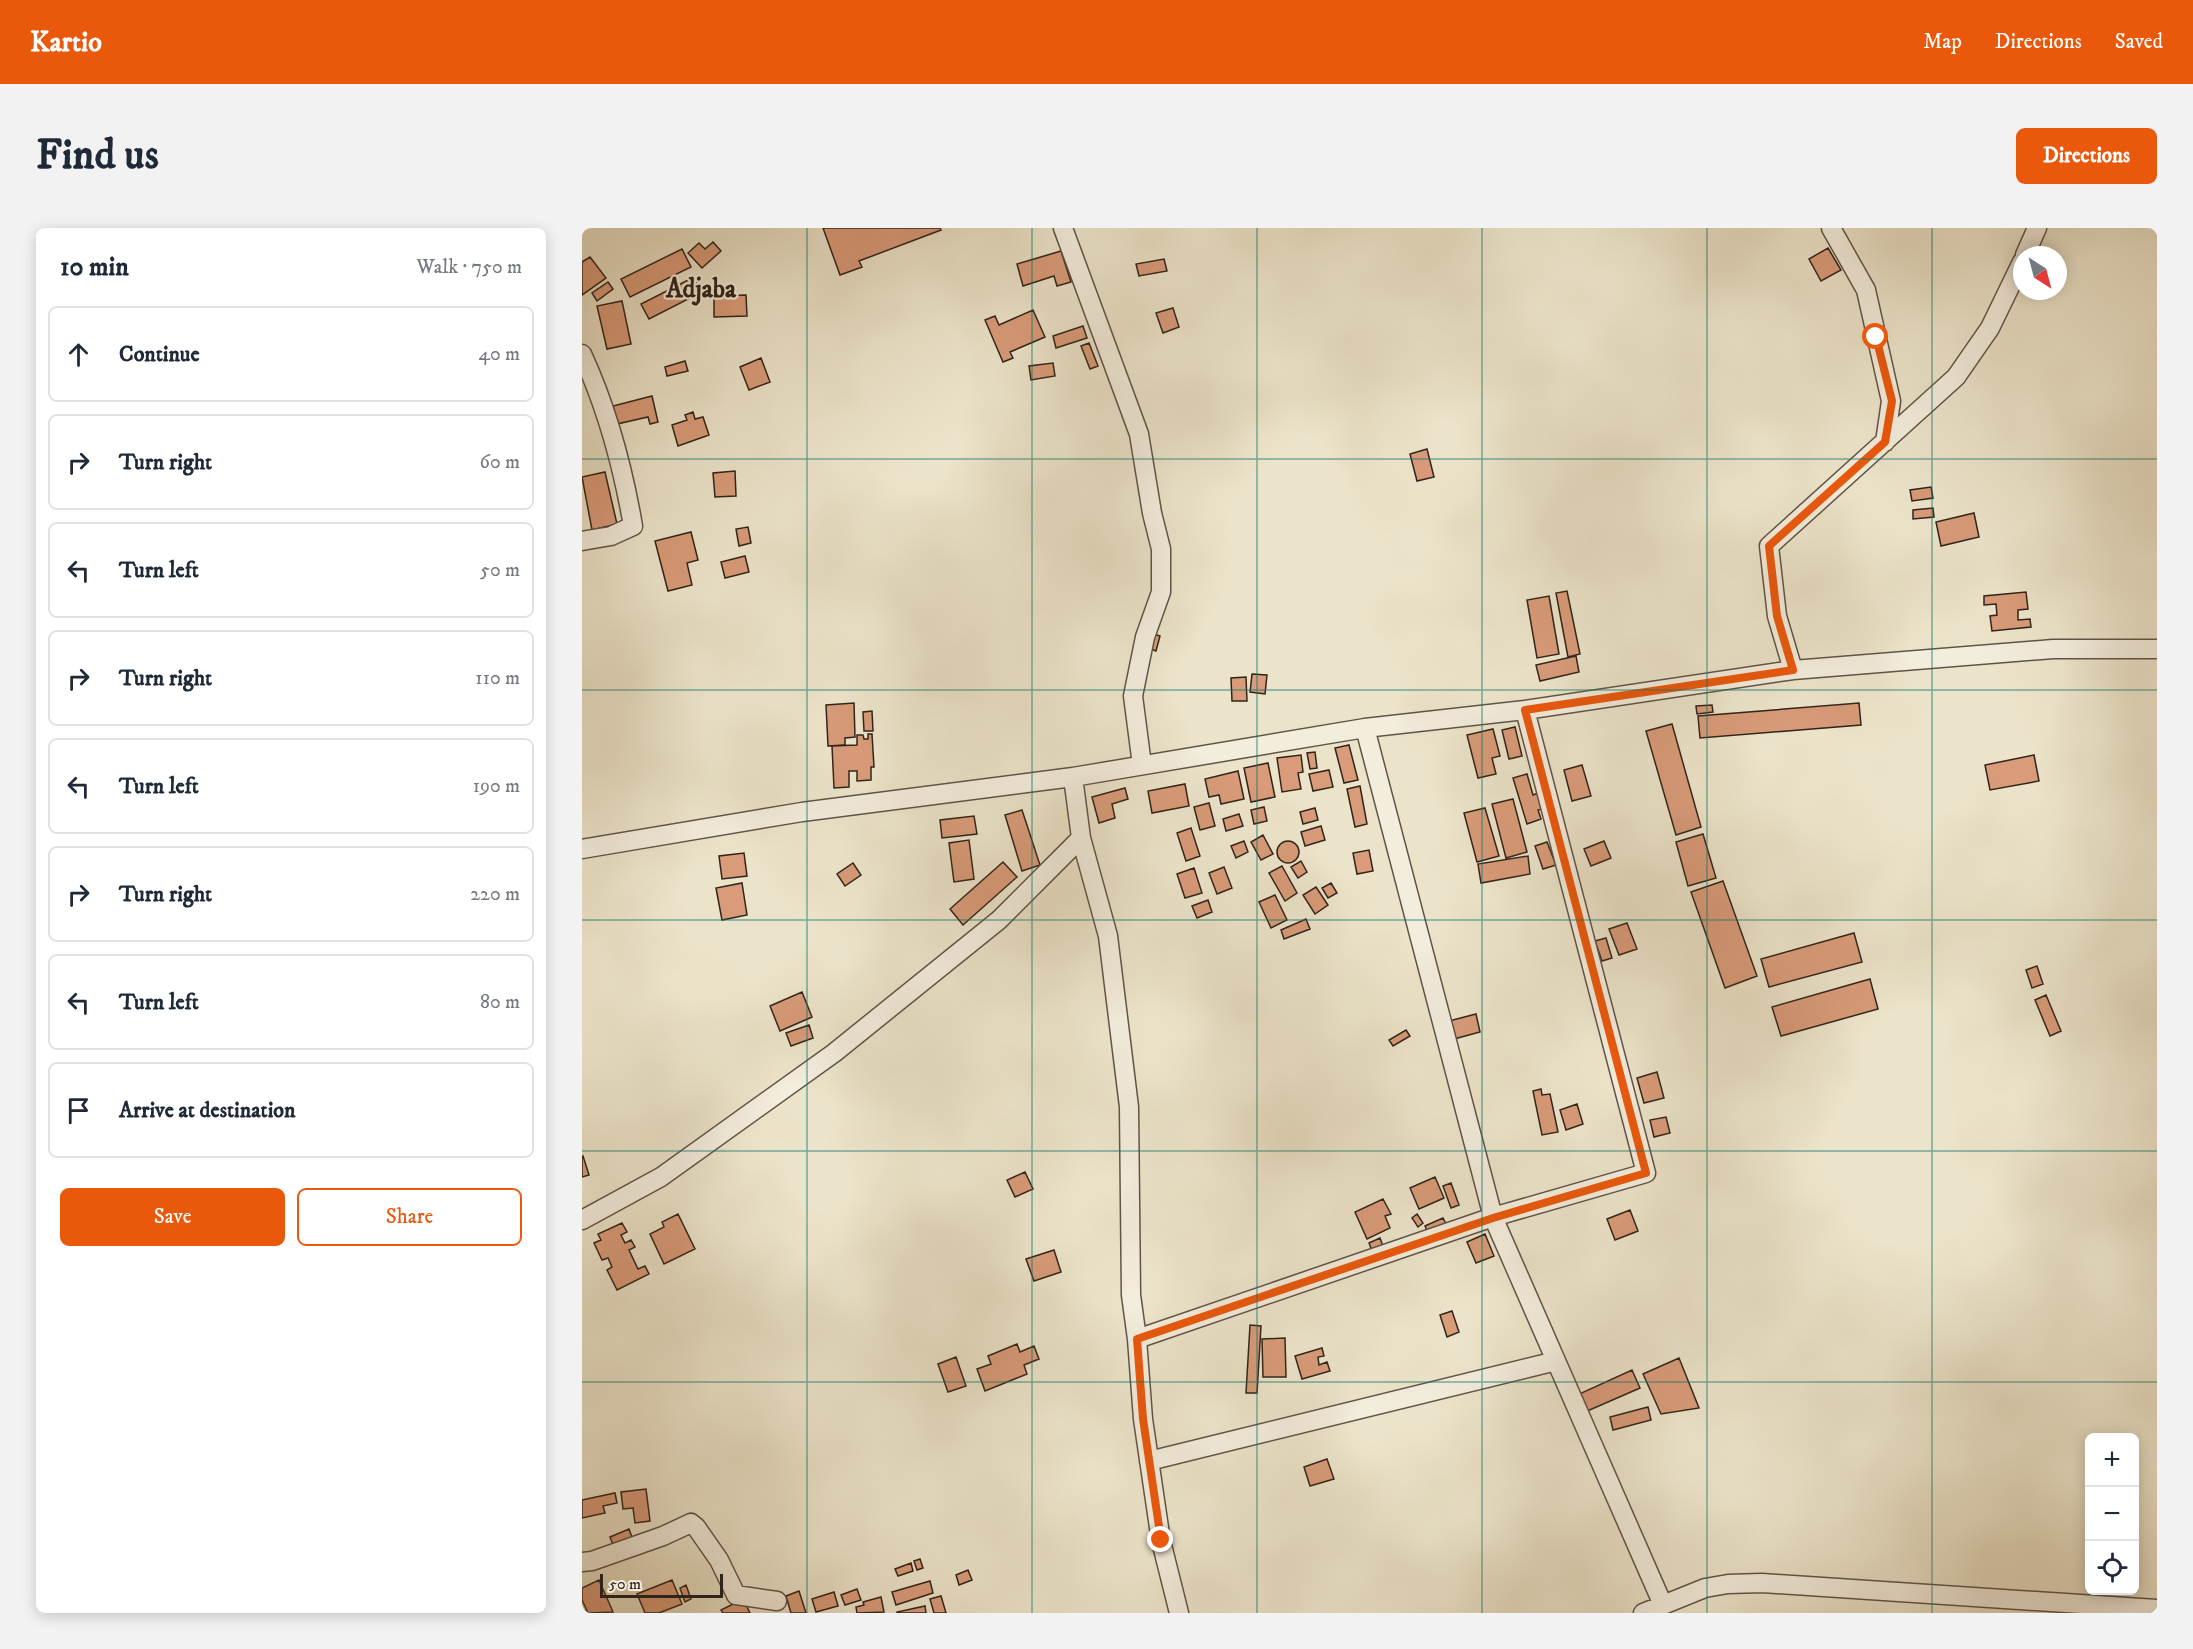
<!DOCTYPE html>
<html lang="en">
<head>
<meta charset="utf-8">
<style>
	:root { --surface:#fff; --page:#f2f2f3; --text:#1f2937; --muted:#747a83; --line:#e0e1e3; --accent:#ea580c }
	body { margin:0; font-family:"IM FELL DW Pica",serif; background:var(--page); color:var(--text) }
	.controls { position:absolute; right:18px; bottom:18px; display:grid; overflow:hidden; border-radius:9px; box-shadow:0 3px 15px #0003 }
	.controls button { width:54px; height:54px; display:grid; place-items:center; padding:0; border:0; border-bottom:2px solid var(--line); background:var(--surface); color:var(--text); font:30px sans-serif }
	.compass { position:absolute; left:1431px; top:18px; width:54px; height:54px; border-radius:50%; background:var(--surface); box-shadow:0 3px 15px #0003; rotate:144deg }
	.scale { position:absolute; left:18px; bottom:15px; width:123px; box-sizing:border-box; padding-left:6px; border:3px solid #31241b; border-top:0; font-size:16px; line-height:21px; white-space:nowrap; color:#31241b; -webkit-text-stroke:4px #f3eddd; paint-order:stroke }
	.stop { position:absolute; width:18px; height:18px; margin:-14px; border:4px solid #ea580c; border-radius:50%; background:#fff }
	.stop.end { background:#ea580c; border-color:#fff; box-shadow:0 2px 6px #0008 }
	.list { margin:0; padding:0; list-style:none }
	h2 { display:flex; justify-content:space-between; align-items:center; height:78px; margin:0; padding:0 24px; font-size:26px }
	h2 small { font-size:20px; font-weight:400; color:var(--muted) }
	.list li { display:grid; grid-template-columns:39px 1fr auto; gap:18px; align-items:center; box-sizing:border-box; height:96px; margin:0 12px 12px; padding:0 12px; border:2px solid var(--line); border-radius:9px }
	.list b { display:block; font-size:22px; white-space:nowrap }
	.list em { font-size:20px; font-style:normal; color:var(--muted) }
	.actions { display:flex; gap:12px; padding:18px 24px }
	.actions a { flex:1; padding:14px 0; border:2px solid var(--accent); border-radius:9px; text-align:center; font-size:21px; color:var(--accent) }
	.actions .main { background:var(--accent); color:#fff }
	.icon { flex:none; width:33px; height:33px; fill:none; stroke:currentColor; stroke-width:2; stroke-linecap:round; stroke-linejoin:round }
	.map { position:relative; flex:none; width:1575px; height:1385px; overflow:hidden; border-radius:9px }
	header { display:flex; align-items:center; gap:36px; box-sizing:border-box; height:84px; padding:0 30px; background:var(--accent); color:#fff }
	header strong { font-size:28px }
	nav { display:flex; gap:33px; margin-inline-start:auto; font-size:21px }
	.intro { display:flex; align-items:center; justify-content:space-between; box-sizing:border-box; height:144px; padding:0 36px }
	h1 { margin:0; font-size:42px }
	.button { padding:15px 27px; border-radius:9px; background:var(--accent); color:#fff; font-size:21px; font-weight:700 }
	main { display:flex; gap:36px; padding:0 36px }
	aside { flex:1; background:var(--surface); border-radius:9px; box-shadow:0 3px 15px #0003 }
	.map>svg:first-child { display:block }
</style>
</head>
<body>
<header>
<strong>Kartio</strong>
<nav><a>Map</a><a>Directions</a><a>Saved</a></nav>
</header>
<div class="intro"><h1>Find us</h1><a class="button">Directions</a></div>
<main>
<aside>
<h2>10 min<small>Walk · 750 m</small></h2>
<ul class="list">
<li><svg class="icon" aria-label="ahead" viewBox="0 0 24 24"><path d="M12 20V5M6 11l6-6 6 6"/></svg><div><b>Continue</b></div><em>40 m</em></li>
<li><svg class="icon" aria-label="right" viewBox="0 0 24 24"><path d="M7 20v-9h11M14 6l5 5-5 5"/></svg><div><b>Turn right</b></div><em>60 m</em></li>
<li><svg class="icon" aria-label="left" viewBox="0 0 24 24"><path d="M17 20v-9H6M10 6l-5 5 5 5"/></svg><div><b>Turn left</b></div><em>50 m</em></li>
<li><svg class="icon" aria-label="right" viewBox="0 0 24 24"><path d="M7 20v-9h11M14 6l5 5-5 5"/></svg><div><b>Turn right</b></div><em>110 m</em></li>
<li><svg class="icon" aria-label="left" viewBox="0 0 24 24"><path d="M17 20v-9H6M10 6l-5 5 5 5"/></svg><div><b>Turn left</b></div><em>190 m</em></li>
<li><svg class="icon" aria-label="right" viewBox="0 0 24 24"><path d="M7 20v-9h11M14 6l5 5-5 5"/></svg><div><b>Turn right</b></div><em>220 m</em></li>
<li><svg class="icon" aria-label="left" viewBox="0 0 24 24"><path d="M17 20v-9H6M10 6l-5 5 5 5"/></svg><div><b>Turn left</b></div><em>80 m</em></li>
<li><svg class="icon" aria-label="arrive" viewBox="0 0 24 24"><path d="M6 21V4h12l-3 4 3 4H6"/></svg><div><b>Arrive at destination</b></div></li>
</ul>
<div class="actions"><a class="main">Save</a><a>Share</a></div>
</aside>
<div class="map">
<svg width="1575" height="1385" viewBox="0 0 1575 1385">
	<rect width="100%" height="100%" fill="#ece4ca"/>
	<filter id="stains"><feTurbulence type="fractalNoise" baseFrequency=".00333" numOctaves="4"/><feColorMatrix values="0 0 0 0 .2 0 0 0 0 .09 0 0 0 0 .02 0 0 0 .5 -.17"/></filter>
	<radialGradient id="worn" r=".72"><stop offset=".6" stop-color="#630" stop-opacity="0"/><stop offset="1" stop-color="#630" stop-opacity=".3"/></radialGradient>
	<path fill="#d99b79" stroke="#31241b" stroke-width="1.5" d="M241,0H358L359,2L277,33L280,39L258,47Z
		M131,14L139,23L120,40L106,25L117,15L123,21Z
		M1246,20L1259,42L1239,53L1227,31Z
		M100,21L109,39L48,69L39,51Z
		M479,23L489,54L475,58L472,48L441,58L435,36Z
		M8,29L24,50L0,67V34Z
		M582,31L585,43L557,48L554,36Z
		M112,49L120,64L67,91L59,76Z
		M26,54L31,61L15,73L10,65Z
		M164,67L165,88L132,89V68Z
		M40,73L49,116L25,121L15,78Z
		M591,80L597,99L581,105L574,85Z
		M451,82L463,109L428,124L431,130L421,134L403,92L413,88L417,97Z
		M501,98L505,110L474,120L471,108Z
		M507,115L516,138L508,141L499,118Z
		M179,130L188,154L167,162L158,139Z
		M103,133L106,143L85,148L83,139Z
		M471,135L473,148L449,152L447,138Z
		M70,168L76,194L68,196L66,189L35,196L31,178Z
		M111,184L113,191L121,189L127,207L96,218L90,197L105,192L103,187Z
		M845,221L852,249L835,253L828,226Z
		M153,243L154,268L133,269L131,245Z
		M23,244L35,296L10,302L0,249Z
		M1349,259L1351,270L1330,273L1328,262Z
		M1351,280L1352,289L1331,291V282Z
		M1392,285L1397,309L1359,318L1354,294Z
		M166,299L169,315L157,318L154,301Z
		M109,304L116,332L105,335L110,357L86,363L73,313Z
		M163,328L167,344L143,350L139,334Z
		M985,363L998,426L986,429L974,365Z
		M1444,364L1446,381L1436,382V392L1448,391L1449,399L1410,403L1408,388L1415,387L1414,376L1402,377V368Z
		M967,368L977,426L955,430L945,372Z
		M572,406L578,408L574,423L569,421Z
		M994,428L997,444L958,453L954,437Z
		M670,446L685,447L683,466L668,464Z
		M664,449L665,473H650L649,450Z
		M272,475L273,509L263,510V517L246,518L244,477Z
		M1277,475L1279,497L1118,510L1116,488Z
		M1130,477L1131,484L1115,486L1114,478Z
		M290,483L291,503H282L281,484Z
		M1090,496L1119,599L1094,607L1064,503Z
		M933,499L940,528L927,531L920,502Z
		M911,501L918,528L910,530L914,546L896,550L885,507Z
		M286,506H290L292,539H289V552L275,553V543H267V559L252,560L250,518L275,517V507H281L282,511H286Z
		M767,517L776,552L762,555L753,520Z
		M733,524L735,540L728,541L725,525Z
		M719,527L721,544L716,545L719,561L700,564L695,530Z
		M1452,527L1457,553L1408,562L1403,537Z
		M686,535L693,569L669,574L662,540Z
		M1000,537L1009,568L990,573L982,542Z
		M747,542L751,559L731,563L727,546Z
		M656,543L662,571L639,576L637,567L627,569L623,551Z
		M945,546L951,567L956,565L961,581L956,582L959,591L945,596L931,550Z
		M603,556L607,578L570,585L566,563Z
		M778,558L785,596L773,599L765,561Z
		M543,560L546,571L530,576L533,590L517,595L510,569Z
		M931,571L945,624L924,630L910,576Z
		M627,575L633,598L618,602L612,579Z
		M682,579L685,593L672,596L669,582Z
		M733,580L736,592L721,596L718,584Z
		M903,580L917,628L895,634L882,585Z
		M440,582L458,637L440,643L423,587Z
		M657,586L661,598L644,603L641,591Z
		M392,588L395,606L360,610L358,592Z
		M739,598L743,612L723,618L719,604Z
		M609,600L618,628L604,633L595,605Z
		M1121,606L1134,650L1106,658L1094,614Z
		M681,607L691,626L679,632L669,614Z
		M387,612L392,651L372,654L367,615Z
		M662,613L666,624L654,630L649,618Z
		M1022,613L1029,630L1009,638L1002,621Z
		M695 624a11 11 0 1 1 22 0a11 11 0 1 1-22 0Z
		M965,614L974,637L961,641L953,618Z
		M787,622L791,643L775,646L771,625Z
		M162,625L165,648L140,651L137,628Z
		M946,628L948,646L899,655L896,636Z
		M719,633L725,644L716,650L709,639Z
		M421,634L435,649L381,697L368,681Z
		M271,635L279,647L263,658L255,646Z
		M700,638L715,665L703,673L687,645Z
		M642,639L650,660L635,666L627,645Z
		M612,640L620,665L603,670L595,646Z
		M1141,653L1175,748L1143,760L1109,664Z
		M160,655L165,687L140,692L134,660Z
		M749,655L755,665L746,670L740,660Z
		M734,659L746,677L733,686L721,667Z
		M693,667L705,692L689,700L677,674Z
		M626,672L630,684L615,690L610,678Z
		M724,691L728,701L702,711L699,702Z
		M1045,695L1055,721L1037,727L1027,701Z
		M1272,705L1280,734L1187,759L1179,731Z
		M1024,710L1030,730L1020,733L1013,713Z
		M1455,738L1461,756L1450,760L1444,742Z
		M1288,751L1296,781L1199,808L1190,779Z
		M220,764L230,789L198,803L188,778Z
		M1464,767L1479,803L1468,808L1453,772Z
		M894,786L898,804L872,811L867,793Z
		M227,797L231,810L209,818L204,805Z
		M824,802L828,808L811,818L807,812Z
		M1075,844L1082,870L1062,875L1055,850Z
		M959,861L960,867L968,866L976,904L960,907L951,863Z
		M995,876L1001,896L984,902L978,882Z
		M1084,889L1088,905L1072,909L1068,892Z
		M1,928L7,947L0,949V929Z
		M443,944L451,961L433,969L425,952Z
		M853,949L862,970L837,981L828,960Z
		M869,955L877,977L869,980L861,958Z
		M801,971L809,986L803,988L808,1000L785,1011L773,984Z
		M1048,982L1056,1003L1033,1012L1025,991Z
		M96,986L113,1021L82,1036L68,1006L82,999L80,994Z
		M835,986L841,995L836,999L830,990Z
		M861,990L865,998L847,1007L843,998Z
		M40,995L45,1004L39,1007L43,1015L49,1012L53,1019L47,1022L56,1041L63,1038L67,1046L35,1062L25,1042L30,1039L26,1030L20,1032L12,1015L19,1012L16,1006Z
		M903,1006L912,1028L894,1035L885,1014Z
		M798,1010L801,1018L790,1023L787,1015Z
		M472,1022L479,1044L452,1053L444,1031Z
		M870,1083L877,1104L865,1109L858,1087Z
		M668,1097L679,1098L675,1165H664Z
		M703,1110L704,1149H681L680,1111Z
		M435,1116L438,1124L452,1118L457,1131L442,1137L445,1146L403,1163L395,1141L409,1136L406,1128Z
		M740,1120L742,1128L736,1129L737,1137L745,1134L748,1143L720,1151L713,1128Z
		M374,1129L384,1158L366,1164L356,1136Z
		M1097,1130L1117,1180L1079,1186L1061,1146Z
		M1050,1142L1058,1160L1003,1184L995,1167Z
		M1066,1179L1069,1192L1031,1202L1028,1189Z
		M745,1231L752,1251L728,1258L722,1239Z
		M64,1261L68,1293L53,1295L51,1280L41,1281L39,1264Z
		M33,1265L35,1275L21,1278L23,1285L0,1290V1272Z
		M47,1301L51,1312L32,1319L28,1309Z
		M338,1331L341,1340L335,1342L332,1333Z
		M329,1335L331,1343L316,1348L313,1341Z
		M386,1342L390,1352L377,1357L374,1347Z
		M17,1352L31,1384L6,1385L0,1372V1360Z
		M90,1352L100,1376L77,1385H63L55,1366Z
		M348,1353L351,1365L314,1377L310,1364Z
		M104,1357L109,1371L103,1374L98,1360Z
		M275,1361L279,1372L263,1377L259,1367Z
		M217,1363L224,1385H209L204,1368Z
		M252,1364L256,1378L234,1384L230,1371Z
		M359,1368L364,1385H352L348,1371Z
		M299,1369L302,1384L275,1385L274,1379L282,1377L281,1374Z
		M161,1371L168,1385H141L139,1382Z
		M343,1378L344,1385H315V1384Z"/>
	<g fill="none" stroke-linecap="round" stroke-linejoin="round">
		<g stroke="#605447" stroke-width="21">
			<path id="street" d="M481,0L557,206L570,285L579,321V364L563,409L551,468L560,537
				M1249,0L1284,62L1309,173L1303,214
				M1443,27L1455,0
				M0,126C25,180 41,240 51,298L29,308L0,313
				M1211,442L1195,388L1187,318L1374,149L1408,100L1440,34
				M783,500L911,989L1081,1377
				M491,549L499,610L526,708L547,879L549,1067L555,1111L561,1191L579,1313L597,1385
				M0,621L220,584L491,549L783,500L943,482L1211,442L1471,421H1575
				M0,992L79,949L252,825L417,692L499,610
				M555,1111L911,989L1064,945L943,482
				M567,1233L974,1133
				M0,1334L10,1333L81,1308L109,1295L114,1299L137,1332L154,1367L195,1373
				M1061,1385L1123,1360L1146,1356L1180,1355L1575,1381"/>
		</g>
		<use href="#street" stroke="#f3eddd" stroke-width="18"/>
	</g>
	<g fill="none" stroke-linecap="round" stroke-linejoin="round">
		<path stroke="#ea580c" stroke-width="8" d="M579,1312L561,1191L555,1111L911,990L1064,945L943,482L1211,442L1195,388L1187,318L1303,214L1310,173L1294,109"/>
	</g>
	<path fill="none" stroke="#0f766e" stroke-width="1.5" stroke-opacity="0.55" d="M225,0V1385M450,0V1385M675,0V1385M900,0V1385M1125,0V1385M1350,0V1385M0,231H1575M0,462H1575M0,692H1575M0,923H1575M0,1154H1575"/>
	<g text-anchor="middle" stroke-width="4.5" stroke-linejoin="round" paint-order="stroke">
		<g font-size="26" font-weight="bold" fill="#31241b" stroke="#f3eddd">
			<text x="119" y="69">Adjaba</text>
		</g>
	</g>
	<rect width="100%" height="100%" filter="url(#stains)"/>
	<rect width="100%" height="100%" fill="url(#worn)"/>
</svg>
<div class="controls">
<button>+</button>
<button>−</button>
<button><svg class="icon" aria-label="locate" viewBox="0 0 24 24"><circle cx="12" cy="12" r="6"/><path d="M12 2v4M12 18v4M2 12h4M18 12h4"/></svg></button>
</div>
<svg class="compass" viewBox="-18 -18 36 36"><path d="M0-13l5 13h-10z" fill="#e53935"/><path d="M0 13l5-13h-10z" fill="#747a83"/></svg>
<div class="scale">50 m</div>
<div class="stop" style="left:1294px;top:109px"></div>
<div class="stop end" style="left:579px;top:1312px"></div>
</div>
</main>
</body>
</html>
